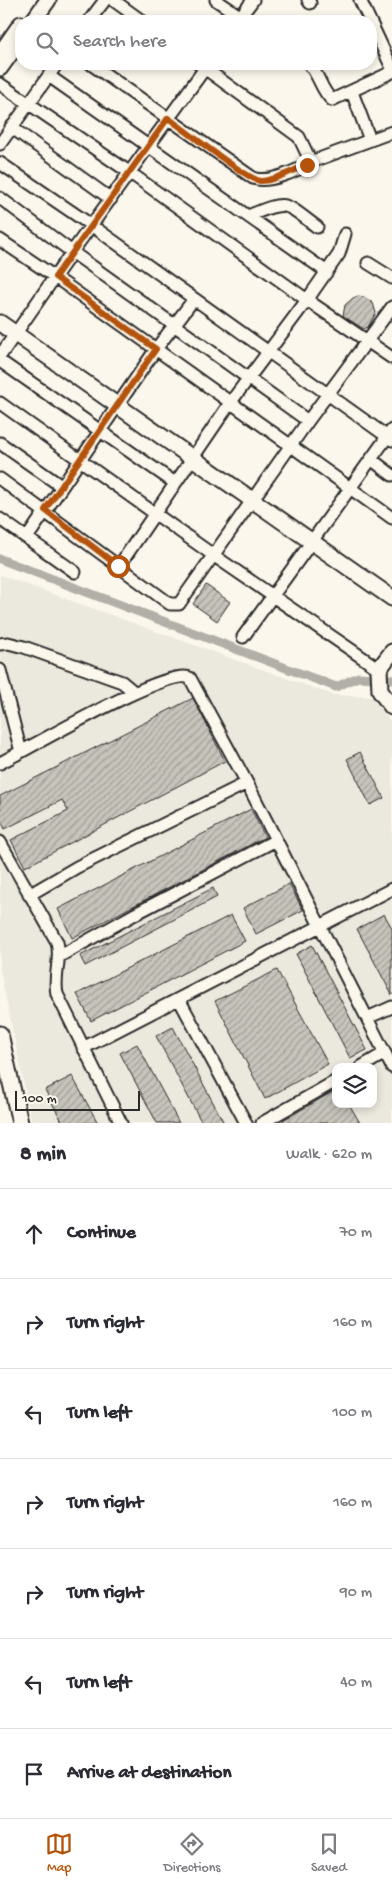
<!DOCTYPE html>
<html lang="en">
<head>
<meta charset="utf-8">
<style>
	:root { --surface:#fff; --page:#f7f7f7; --text:#2b2b33; --muted:#7c7c81; --line:#e1e1e2; --accent:#b45309 }
	body { margin:0; font-family:"Gochi Hand",sans-serif; background:var(--page); color:var(--text) }
	.controls { position:absolute; right:15px; bottom:15px; display:grid; overflow:hidden; border-radius:10px; box-shadow:0 2px 8px #0003 }
	.controls button { width:45px; height:45px; display:grid; place-items:center; padding:0; border:0; border-bottom:1px solid var(--line); background:var(--surface); color:var(--text); font:25px sans-serif }
	.scale { position:absolute; left:15px; bottom:12px; width:125px; box-sizing:border-box; padding-left:5px; border:2px solid #2b2b2b; border-top:0; font-size:14px; line-height:18px; white-space:nowrap; color:#2b2b2b; -webkit-text-stroke:4px #fbf7ec; paint-order:stroke }
	.stop { position:absolute; width:15px; height:15px; margin:-11px; border:4px solid #b45309; border-radius:50%; background:#fff }
	.stop.end { background:#b45309; border-color:#fff; box-shadow:0 1px 5px #0008 }
	.list { margin:0; padding:0; list-style:none }
	h2 { display:flex; justify-content:space-between; align-items:center; height:65px; margin:0; padding:0 20px; font-size:21px }
	h2 small { font-size:16px; font-weight:400; color:var(--muted) }
	.list li { display:grid; grid-template-columns:32px 1fr auto; gap:15px; align-items:center; box-sizing:border-box; height:90px; padding:0 20px; border-top:1px solid var(--line) }
	.list b { display:block; font-size:19px; white-space:nowrap }
	.list em { font-size:16px; font-style:normal; color:var(--muted) }
	.icon { flex:none; width:28px; height:28px; fill:none; stroke:currentColor; stroke-width:2; stroke-linecap:round; stroke-linejoin:round }
	.map { position:relative; flex:none; width:392px; height:1123px; overflow:hidden }
	.search { position:absolute; background:var(--surface); box-shadow:0 2px 8px #0003; left:15px; right:15px; top:15px; height:55px; display:flex; align-items:center; gap:12px; box-sizing:border-box; padding:0 18px; border-radius:20px; color:var(--muted); font-size:19px }
	.sheet { height:695px; background:var(--surface) }
	nav { display:flex; justify-content:space-around; align-items:center; box-sizing:border-box; height:70px; border-top:1px solid var(--line); background:var(--surface); font-size:14px; color:var(--muted) }
	nav a { display:grid; justify-items:center; gap:2px }
	nav .on { color:var(--accent) }
	.map>svg:first-child { display:block }
</style>
</head>
<body>
<div class="map">
<svg width="392" height="1123" viewBox="0 0 392 1123">
	<defs>
		<pattern id="building-hatch" width="6" height="6" patternUnits="userSpaceOnUse" patternTransform="scale(1.25)"><rect width="6" height="6" fill="#c7c4bc"/><path d="M-1 1l2-2M0 6l6-6M5 7l2-2" fill="none" stroke="#a29f99"/></pattern>
	</defs>
	<rect width="100%" height="100%" fill="#fbf7ec"/>
	<filter id="ink" filterUnits="userSpaceOnUse"><feTurbulence type="fractalNoise" baseFrequency=".02" numOctaves="2"/><feDisplacementMap in="SourceGraphic" scale="10" xChannelSelector="R" yChannelSelector="G"/><feConvolveMatrix kernelMatrix="1 2 1 2 8 2 1 2 1" color-interpolation-filters="sRGB"/></filter>
	<g filter="url(#ink)">
		<path fill="#ebe8de" fill-rule="evenodd" d="M0,575L333,695L373,697L392,724V1123H32L0,970ZM336,1067H373V1104H336Z"/>
		<g fill="none" stroke-linecap="round" stroke-linejoin="round">
			<path stroke="#b1afa7" stroke-width="9" d="M0,559L336,687L358,677L392,679"/>
		</g>
		<path fill="url(#building-hatch)" stroke="#2b2b2b" d="M358,296L364,297L373,303L376,313L368,327L364,329L343,316L345,305L353,298Z
			M206,585L230,602L217,621L193,604Z
			M193,698L225,761L25,867L11,840L68,811L62,800L5,829L0,819V796Z
			M360,752L384,798L370,805L347,759Z
			M251,809L265,837L72,938L58,909Z
			M289,884L303,910L256,934L243,908Z
			M213,888L217,897L85,966L80,956Z
			M384,914L392,928V995L357,929Z
			M231,915L245,941L91,1021L77,994Z
			M312,945L367,1050L350,1058L296,954Z
			M277,970L328,1064L265,1099L215,1001Z
			M173,1027L224,1123H202L156,1036Z
			M137,1044L179,1123H157L120,1053Z
			M72,1076L98,1123H63L45,1090Z
			M336,1090V1104H349L360,1123H284L283,1120Z"/>
		<g fill="none" stroke-linecap="round" stroke-linejoin="round">
			<g stroke="#2b2b2b" stroke-width="15">
				<path id="minor" d="M113,0L142,21
					M216,0L247,21
					M308,0L310,3
					M360,0L370,21
					M89,21L105,0
					M237,21L253,0
					M371,23L392,68
					M91,64L253,178C268,184 297,171 311,162L299,137L199,64
					M309,64C319,74 321,91 332,100L392,72
					M49,76L327,272
					M0,84L129,172L307,300L230,403L119,566
					M352,92L370,140
					M11,127L111,199
					M0,144L57,64
					M311,162L392,132
					M0,163L91,225L392,440
					M0,198L72,252L308,421
					M248,216C288,200 282,201 317,227
					M345,234L339,254L307,300L392,358
					M0,240L55,277L392,518
					M368,263L392,278
					M0,356L72,252L208,64
					M0,361L175,483
					M0,403L213,555L379,669
					M0,443L61,486
					M371,459L392,475
					M0,479L170,604H179L308,421L392,307
					M0,519L75,572
					M27,538L156,349L194,299
					M243,637L392,430
					M0,644L8,643L24,647L122,682L134,692
					M0,670L21,752
					M0,763C28,749 168,666 190,678L247,783L392,1067
					M0,842L57,942C62,959 53,976 57,994L121,1123
					M29,895L77,867L247,783
					M60,956L135,914L276,840
					M179,999L246,1123
					M367,1018L392,1007
					M83,1048L392,889
					M361,1067L385,1053
					M262,1123L336,1081"/>
			</g>
			<g stroke="#2b2b2b" stroke-width="19">
				<path id="major" d="M33,21L48,0
					M0,54L21,24
					M0,68L15,47
					M0,323L392,598
					M392,652L379,669L380,691L392,707
					M0,1034L20,1123"/>
			</g>
			<use href="#minor" stroke="#fbf7ec" stroke-width="11"/>
			<use href="#major" stroke="#fbf7ec" stroke-width="15"/>
		</g>
	</g>
	<g fill="none" stroke-linecap="round" stroke-linejoin="round" filter="url(#ink)">
		<path stroke="#b45309" stroke-width="6" d="M118,566L45,510L156,349L55,277L168,118C184,129 245,178 260,181C272,182 296,169 307,165"/>
	</g>
</svg>
<div class="controls">
<button><svg class="icon" aria-label="layers" viewBox="0 0 24 24"><path d="M12 4l9 5-9 5-9-5zM3 14l9 5 9-5"/></svg></button>
</div>
<div class="scale">100 m</div>
<div class="stop" style="left:118px;top:566px"></div>
<div class="stop end" style="left:307px;top:165px"></div>
<div class="search"><svg class="icon" aria-label="search" viewBox="0 0 24 24"><circle cx="10" cy="10" r="6"/><path d="M15 15l6 6"/></svg>Search here</div>
</div>
<section class="sheet">
<h2>8 min<small>Walk · 620 m</small></h2>
<ul class="list">
<li><svg class="icon" aria-label="ahead" viewBox="0 0 24 24"><path d="M12 20V5M6 11l6-6 6 6"/></svg><div><b>Continue</b></div><em>70 m</em></li>
<li><svg class="icon" aria-label="right" viewBox="0 0 24 24"><path d="M7 20v-9h11M14 6l5 5-5 5"/></svg><div><b>Turn right</b></div><em>160 m</em></li>
<li><svg class="icon" aria-label="left" viewBox="0 0 24 24"><path d="M17 20v-9H6M10 6l-5 5 5 5"/></svg><div><b>Turn left</b></div><em>100 m</em></li>
<li><svg class="icon" aria-label="right" viewBox="0 0 24 24"><path d="M7 20v-9h11M14 6l5 5-5 5"/></svg><div><b>Turn right</b></div><em>160 m</em></li>
<li><svg class="icon" aria-label="right" viewBox="0 0 24 24"><path d="M7 20v-9h11M14 6l5 5-5 5"/></svg><div><b>Turn right</b></div><em>90 m</em></li>
<li><svg class="icon" aria-label="left" viewBox="0 0 24 24"><path d="M17 20v-9H6M10 6l-5 5 5 5"/></svg><div><b>Turn left</b></div><em>40 m</em></li>
<li><svg class="icon" aria-label="arrive" viewBox="0 0 24 24"><path d="M6 21V4h12l-3 4 3 4H6"/></svg><div><b>Arrive at destination</b></div></li>
</ul>
</section>
<nav>
<a class="on"><svg class="icon" aria-label="map" viewBox="0 0 24 24"><path d="M3 6l6-2 6 2 6-2v14l-6 2-6-2-6 2zM9 4v14M15 6v14"/></svg>Map</a>
<a><svg class="icon" aria-label="directions" viewBox="0 0 24 24"><path d="M12 3l9 9-9 9-9-9zM9 14v-3h6M13 9l2 2-2 2"/></svg>Directions</a>
<a><svg class="icon" aria-label="saved" viewBox="0 0 24 24"><path d="M7 4h10v16l-5-4-5 4z"/></svg>Saved</a>
</nav>
</body>
</html>
